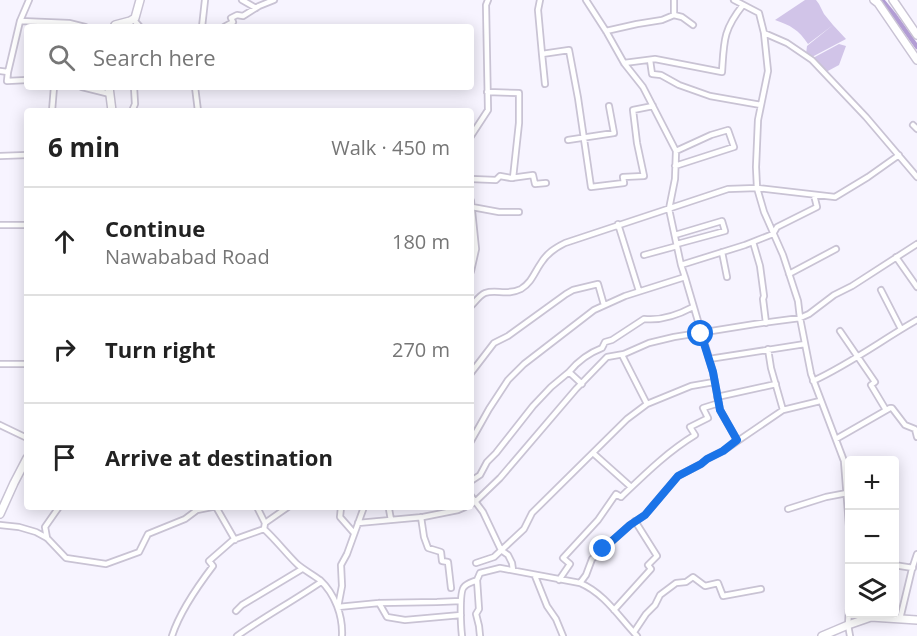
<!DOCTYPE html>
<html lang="en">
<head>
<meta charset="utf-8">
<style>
	:root { --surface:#fff; --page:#f2f2f2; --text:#222; --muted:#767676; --line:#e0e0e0 }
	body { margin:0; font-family:"Open Sans",sans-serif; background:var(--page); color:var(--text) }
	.controls { position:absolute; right:18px; bottom:18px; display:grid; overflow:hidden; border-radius:6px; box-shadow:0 3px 15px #0003 }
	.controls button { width:54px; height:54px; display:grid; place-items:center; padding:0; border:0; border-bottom:2px solid var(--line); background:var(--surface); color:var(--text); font:30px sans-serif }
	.stop { position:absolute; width:18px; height:18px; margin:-14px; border:4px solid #1a73e8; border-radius:50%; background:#fff }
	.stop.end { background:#1a73e8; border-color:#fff; box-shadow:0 2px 6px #0008 }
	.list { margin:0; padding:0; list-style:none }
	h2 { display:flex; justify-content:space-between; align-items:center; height:78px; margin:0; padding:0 24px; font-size:26px }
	h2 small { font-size:20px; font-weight:400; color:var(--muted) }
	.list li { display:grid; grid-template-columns:39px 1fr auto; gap:18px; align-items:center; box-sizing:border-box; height:108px; padding:0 24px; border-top:2px solid var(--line) }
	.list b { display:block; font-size:22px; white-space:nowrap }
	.list p { margin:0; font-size:20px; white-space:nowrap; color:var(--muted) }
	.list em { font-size:20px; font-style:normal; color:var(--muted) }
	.icon { flex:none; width:33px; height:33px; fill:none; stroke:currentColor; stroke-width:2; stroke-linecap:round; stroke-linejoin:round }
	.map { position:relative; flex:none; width:917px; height:636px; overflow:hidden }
	.search { position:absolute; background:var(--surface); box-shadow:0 3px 15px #0003; left:24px; top:24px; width:450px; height:66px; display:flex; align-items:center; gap:15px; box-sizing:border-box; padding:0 21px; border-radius:6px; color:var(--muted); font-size:22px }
	.panel { position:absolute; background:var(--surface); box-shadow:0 3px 15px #0003; left:24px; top:108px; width:450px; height:402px; border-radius:6px }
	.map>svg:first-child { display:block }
</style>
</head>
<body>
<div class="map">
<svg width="917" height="636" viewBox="0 0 917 636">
	<rect width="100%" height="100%" fill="#f7f4ff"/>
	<path fill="#d1c4e8" d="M805,0H816L819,4L824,14L833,25L808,44C799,30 790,25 775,20Z
		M833,25L846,39L812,57L806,54L807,46Z
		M839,44L846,46L839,65L826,72L813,58Z"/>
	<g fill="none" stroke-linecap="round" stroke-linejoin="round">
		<path stroke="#b29dd4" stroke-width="4.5" d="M882,0L895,16L917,47"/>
		<g stroke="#c9c3d4" stroke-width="8">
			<path id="street" d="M242,0L256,8
				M540,0L538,10L542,54L569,50L578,98L591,187L624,183L623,177L644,176L637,143L633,110L653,106
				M734,0L759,13L764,33
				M674,15L682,17L693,25
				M133,19L140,27
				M20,21L69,23L85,27
				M202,27L205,0
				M224,27L233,22L231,18L237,15L243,16L259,6L274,0
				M606,31L637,24L662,20L674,15V0
				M542,54L545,84
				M650,60L652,74L661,75L679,85L710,96L761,105
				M624,63L655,59L722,72C724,41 723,30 743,5
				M0,71L8,72L20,21L29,0
				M8,72L7,81L27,80
				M82,87L110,94
				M195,87L198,111
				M487,92L519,93V123L513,178
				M52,111L54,87
				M132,111L135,104L134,87
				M913,125L917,129
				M471,136L488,110L486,5L488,0
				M568,140L614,133L609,106
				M0,156L27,155
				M675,166L734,147L728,130L711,135L676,151
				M471,179L496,180L500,176L511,178L533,175L535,184L546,183
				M471,201L476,249L471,271
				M472,207L499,212H519
				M618,224L639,291
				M0,225H27
				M675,235L722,221L725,231L677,244
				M753,242L760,266L764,296L763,299L766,323
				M722,252L727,277
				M644,255L677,246
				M896,257L917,287
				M681,265L745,245L773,234L777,227L817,207L814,195
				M789,274L836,249
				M685,277L713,372L720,410L737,440
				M881,290L901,329
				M471,306C475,302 480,295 485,293C496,289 507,296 521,289C532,282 534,273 541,263C547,253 555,248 565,243L728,189L757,188L756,167L758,120L768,71L764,33L787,43L812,60L866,117L917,177
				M840,331L875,382L871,385L886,410
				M768,349L771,368L783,410
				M622,355L647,404
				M709,359L805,344
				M0,364H27
				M569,372C578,361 589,353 602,348L605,342L612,340L644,319C662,321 678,315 693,307
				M471,373L494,343L508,336L566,294L573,290L598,284L604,305
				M813,381C850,364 882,340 917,320
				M717,397L776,384
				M0,425L27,438
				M836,439L890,408H892L905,425L915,429L917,437
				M471,441L489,409L508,380L524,364L594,310L625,296L685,277L681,265L669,209L675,179L676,151L643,87L624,63L606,31L586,0
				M593,453L631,487
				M471,481L480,475L487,462L496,453L533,406L551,387L569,372L582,384
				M471,496L483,512L501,550L508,555L512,563L513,570
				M471,504L475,502L500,478L576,389L607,357L624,354L649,343L674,337L755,324L800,318L809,314L834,295L852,286L917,244
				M216,507L235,540
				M257,507L265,523L264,529C276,540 285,552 297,564C304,570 312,574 320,580C335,594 343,616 342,636
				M341,507L340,517L354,533
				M364,507L347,554L341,565L342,586L338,607L379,603L437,602L461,601
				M788,509L826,497L847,493
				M421,517L424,537L428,548L441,552L442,561L448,562L451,588
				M391,520L389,509L391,507
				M265,523L288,507
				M358,523L423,517L458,510L465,507
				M0,525L19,527L36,532L47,538L66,558L106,564L139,552L148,534L185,519L197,510L212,507
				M47,538L45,527L59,507
				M850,539L844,461L811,374L800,318L798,301L783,255L764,212L757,188L835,197L868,177L899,155
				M476,563L494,557L524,529L532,513L627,419L647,404L691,386L714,382
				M894,565L913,568
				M535,576L547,606L556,619L563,636
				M477,580L479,609L476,614L479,626L480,636
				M559,580L570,564L563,558L598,520L616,494L621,497C644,475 667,452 695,435L690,427L708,418L703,408L719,403
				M580,583L586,575L592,559L630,525L645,515L678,476L701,464L707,459L723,451L783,410L820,401
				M850,592L848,625L850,636
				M379,603L387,617L405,620L461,615
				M614,610L651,569L648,565L657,556L635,521
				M236,611L242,605L302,569
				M900,619L912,569L917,554
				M634,632L646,614L655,605L660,595L676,583L686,582L693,577L705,586L718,583L723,596L761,589
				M172,636C180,611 197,587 213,566L209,561L233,540L264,529
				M237,636C264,617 293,601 321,582
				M462,636C461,627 459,592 464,587C467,583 473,582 477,580L480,573L500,568L580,583C604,593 619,617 637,636"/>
		</g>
		<g stroke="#c9c3d4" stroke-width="10">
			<path id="secondary" d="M874,0L878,3L917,60
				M893,0L917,35
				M114,27L115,25L130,21L135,18L140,0
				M109,87L112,111
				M0,514L14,483L27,458
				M822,636L848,625L871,617L917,620"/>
		</g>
		<use href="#street" stroke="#fff" stroke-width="4.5"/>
		<use href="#secondary" stroke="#fff" stroke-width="7"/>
	</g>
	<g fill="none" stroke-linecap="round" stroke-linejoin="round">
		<path stroke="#1a73e8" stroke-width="8" d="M603,549L630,525L645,515L678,476L701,464L707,459L723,451L737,440L720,410L713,372L701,334"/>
	</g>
</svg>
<div class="controls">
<button>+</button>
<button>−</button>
<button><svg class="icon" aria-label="layers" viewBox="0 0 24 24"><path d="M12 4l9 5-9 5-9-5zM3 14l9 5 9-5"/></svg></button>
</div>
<div class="stop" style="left:701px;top:334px"></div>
<div class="stop end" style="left:603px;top:549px"></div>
<div class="search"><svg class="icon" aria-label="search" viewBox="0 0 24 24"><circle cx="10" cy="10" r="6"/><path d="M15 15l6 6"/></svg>Search here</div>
<section class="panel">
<h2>6 min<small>Walk · 450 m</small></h2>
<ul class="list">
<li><svg class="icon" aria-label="ahead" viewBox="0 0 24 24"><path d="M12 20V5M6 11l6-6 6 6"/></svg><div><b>Continue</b><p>Nawababad Road</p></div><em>180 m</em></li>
<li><svg class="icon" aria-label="right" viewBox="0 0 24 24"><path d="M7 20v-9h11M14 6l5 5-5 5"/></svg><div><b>Turn right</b></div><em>270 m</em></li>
<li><svg class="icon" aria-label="arrive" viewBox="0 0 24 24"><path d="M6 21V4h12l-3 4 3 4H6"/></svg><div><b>Arrive at destination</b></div></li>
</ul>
</section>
</div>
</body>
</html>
